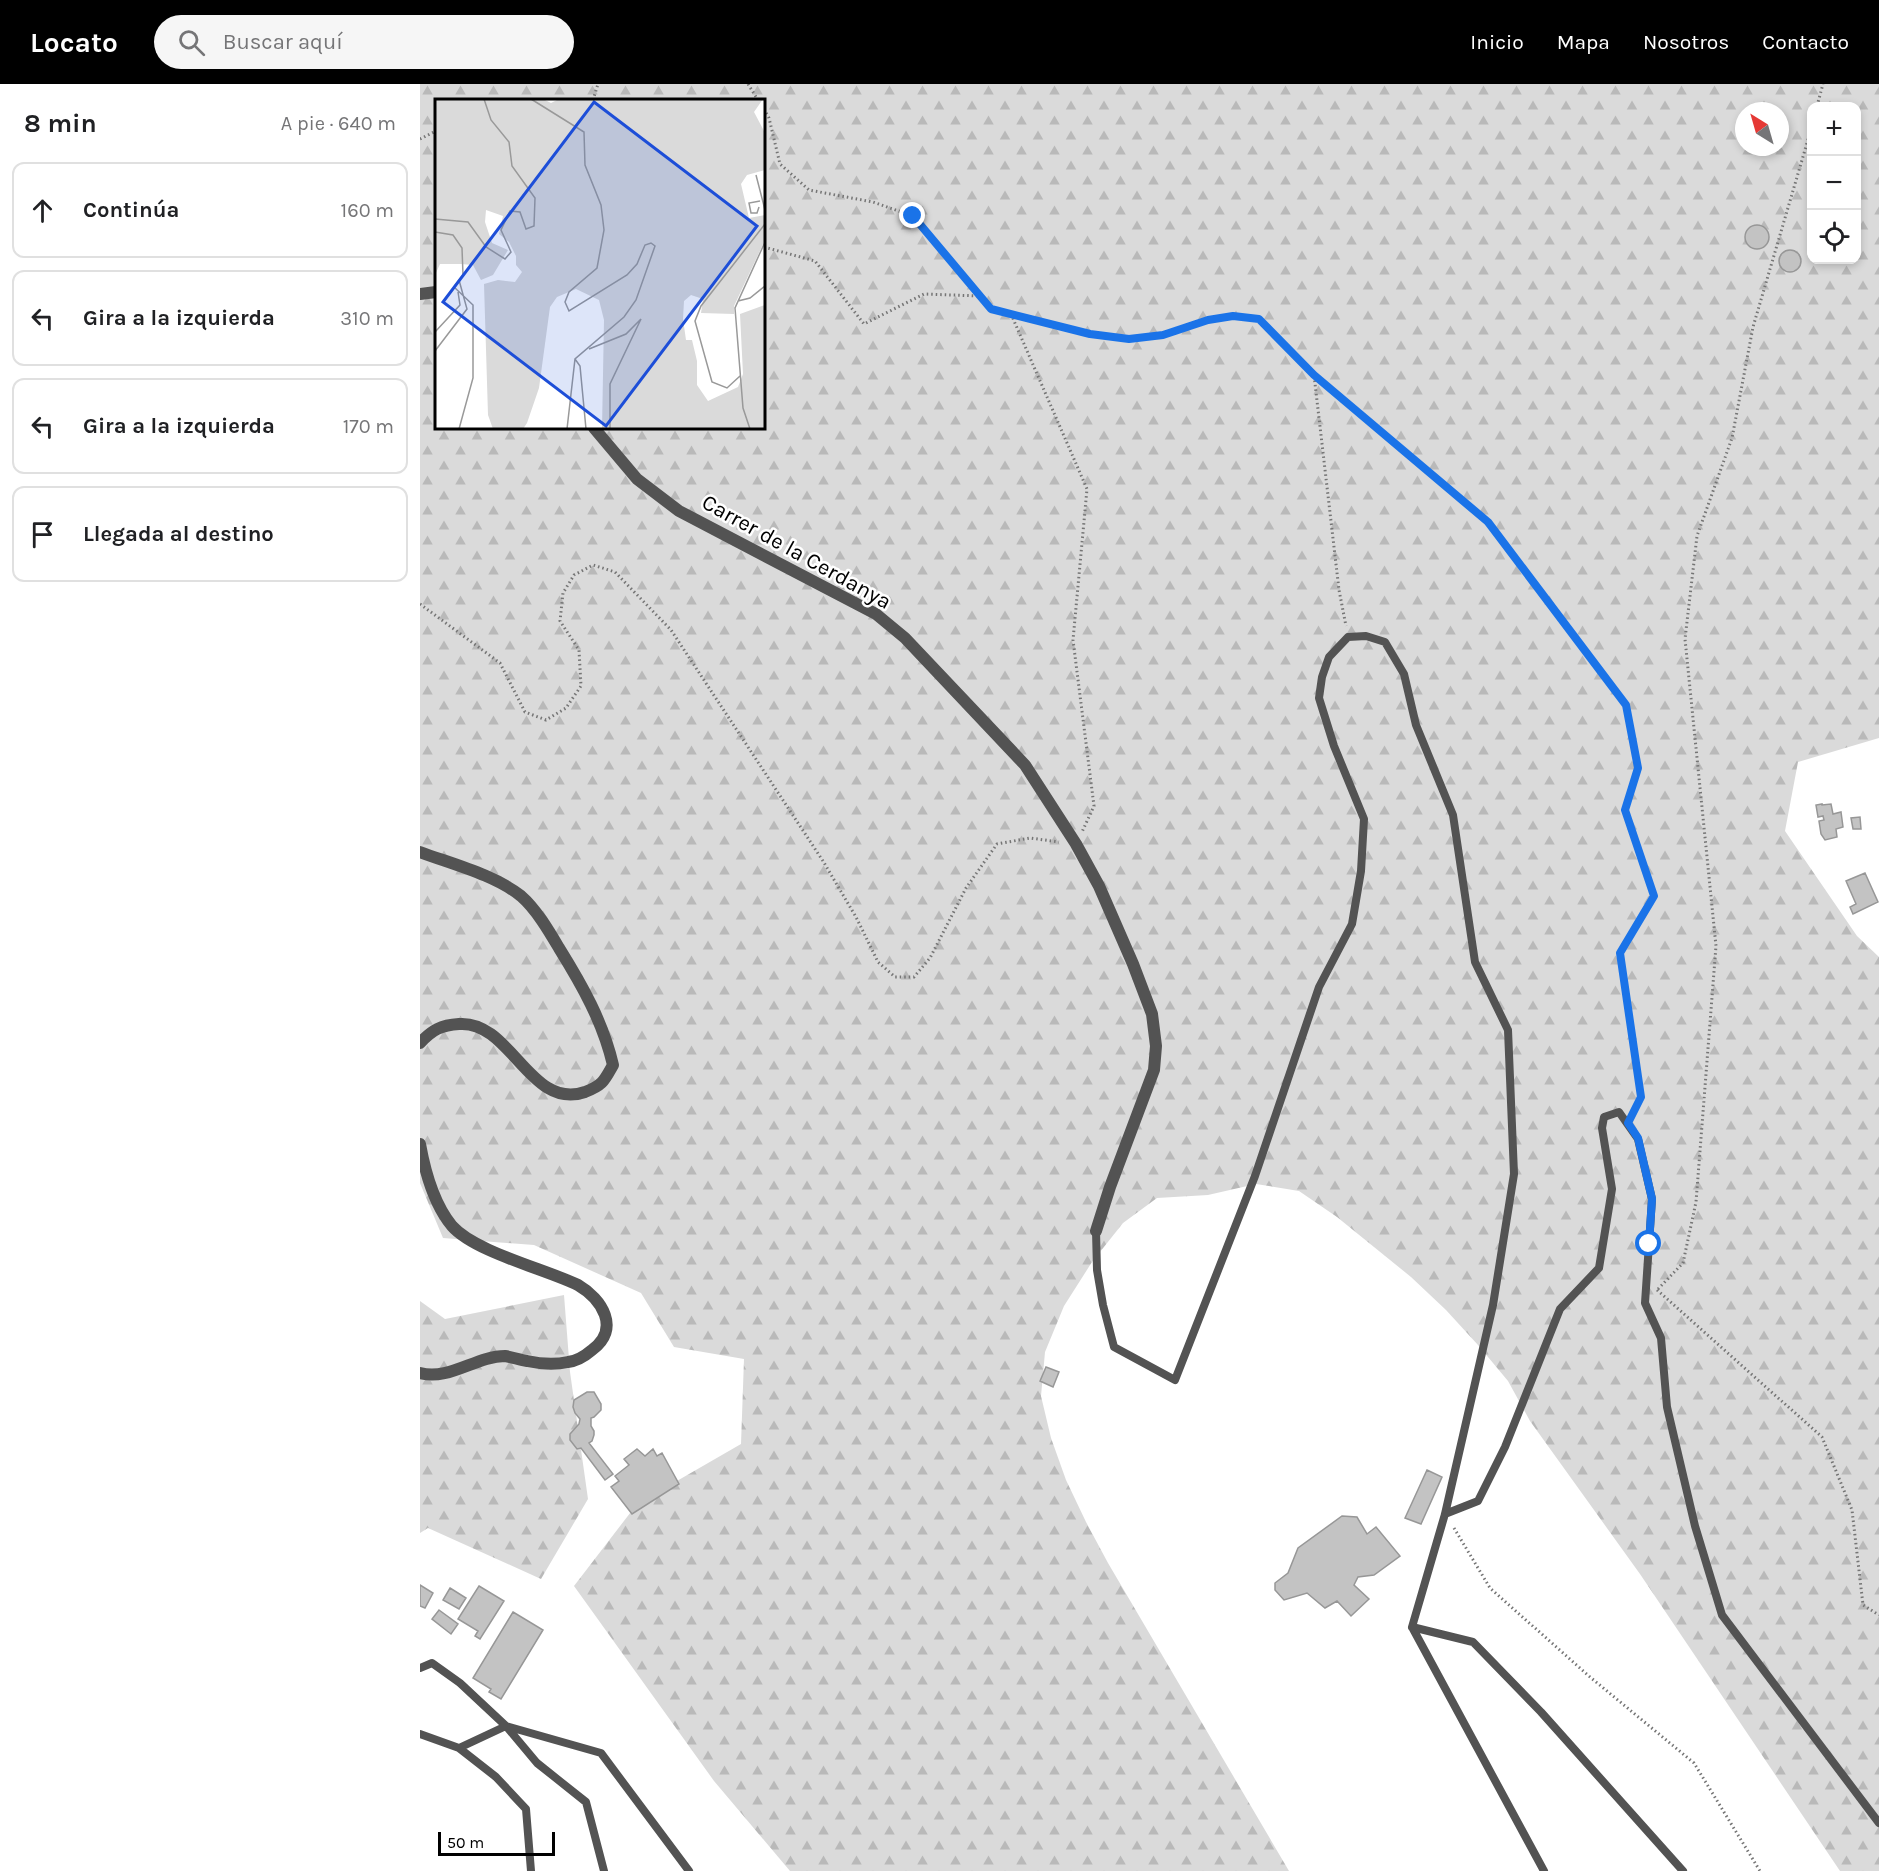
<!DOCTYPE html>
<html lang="es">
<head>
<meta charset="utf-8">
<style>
	:root { --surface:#fff; --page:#f6f6f6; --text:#202124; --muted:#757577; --line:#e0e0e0; --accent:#000 }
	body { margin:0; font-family:Karla,sans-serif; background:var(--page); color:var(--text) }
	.controls { position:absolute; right:18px; top:18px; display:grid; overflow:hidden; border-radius:12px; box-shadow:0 3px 9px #0003 }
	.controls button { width:54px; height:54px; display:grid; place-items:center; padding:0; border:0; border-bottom:2px solid var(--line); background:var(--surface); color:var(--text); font:30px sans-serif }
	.compass { position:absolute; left:1315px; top:18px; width:54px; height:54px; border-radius:50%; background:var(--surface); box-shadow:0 3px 9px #0003; rotate:323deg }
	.scale { position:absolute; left:18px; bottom:15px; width:117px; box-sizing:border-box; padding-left:6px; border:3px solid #000; border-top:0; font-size:16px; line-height:21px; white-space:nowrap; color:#000; -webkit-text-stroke:4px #fff; paint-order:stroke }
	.stop { position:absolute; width:18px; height:18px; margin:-14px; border:4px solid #1a73e8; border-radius:50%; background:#fff }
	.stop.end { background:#1a73e8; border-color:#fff; box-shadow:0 2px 6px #0008 }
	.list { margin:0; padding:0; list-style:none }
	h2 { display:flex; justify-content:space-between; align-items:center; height:78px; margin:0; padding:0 24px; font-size:26px }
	h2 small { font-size:20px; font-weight:400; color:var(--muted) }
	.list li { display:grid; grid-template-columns:39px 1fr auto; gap:18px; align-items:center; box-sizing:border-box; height:96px; margin:0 12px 12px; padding:0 12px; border:2px solid var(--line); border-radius:12px }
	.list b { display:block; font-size:22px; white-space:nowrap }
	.list em { font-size:20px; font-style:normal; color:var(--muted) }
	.icon { flex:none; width:33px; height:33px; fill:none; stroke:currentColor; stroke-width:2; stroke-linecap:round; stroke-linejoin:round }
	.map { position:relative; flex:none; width:1459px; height:1787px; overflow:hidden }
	header { display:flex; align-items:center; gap:36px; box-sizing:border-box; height:84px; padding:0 30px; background:var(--accent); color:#fff }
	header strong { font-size:28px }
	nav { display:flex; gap:33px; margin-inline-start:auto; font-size:21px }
	.search { width:420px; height:54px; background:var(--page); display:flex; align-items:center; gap:15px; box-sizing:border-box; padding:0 21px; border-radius:33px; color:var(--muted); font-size:22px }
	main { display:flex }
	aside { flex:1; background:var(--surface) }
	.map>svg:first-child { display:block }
</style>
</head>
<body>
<header>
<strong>Locato</strong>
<div class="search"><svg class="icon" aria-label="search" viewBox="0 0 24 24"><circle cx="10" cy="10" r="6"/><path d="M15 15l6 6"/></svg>Buscar aquí</div>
<nav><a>Inicio</a><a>Mapa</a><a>Nosotros</a><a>Contacto</a></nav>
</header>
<main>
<aside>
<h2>8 min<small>A pie · 640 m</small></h2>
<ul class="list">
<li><svg class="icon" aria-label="ahead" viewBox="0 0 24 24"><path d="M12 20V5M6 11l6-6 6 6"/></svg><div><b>Continúa</b></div><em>160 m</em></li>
<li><svg class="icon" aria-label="left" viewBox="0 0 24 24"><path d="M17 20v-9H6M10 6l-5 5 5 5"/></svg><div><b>Gira a la izquierda</b></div><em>310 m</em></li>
<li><svg class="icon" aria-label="left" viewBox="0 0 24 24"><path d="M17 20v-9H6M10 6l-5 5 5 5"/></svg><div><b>Gira a la izquierda</b></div><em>170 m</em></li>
<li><svg class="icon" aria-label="arrive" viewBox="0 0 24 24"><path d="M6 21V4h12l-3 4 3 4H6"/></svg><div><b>Llegada al destino</b></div></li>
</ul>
</aside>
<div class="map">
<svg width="1459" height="1787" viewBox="0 0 1459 1787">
	<defs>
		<pattern id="forest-firs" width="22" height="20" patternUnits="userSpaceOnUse" patternTransform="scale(1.5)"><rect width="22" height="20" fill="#dadada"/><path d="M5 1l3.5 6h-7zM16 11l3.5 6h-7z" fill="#b9b9b9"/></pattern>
	</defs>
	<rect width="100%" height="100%" fill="#fff"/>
	<path fill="url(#forest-firs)" fill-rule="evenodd" d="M0,0H1459V654L1378,678L1365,747L1437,852L1459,873V1787H1420L1220,1490L1110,1337L1088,1297L1058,1261L1026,1226L991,1193L917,1133L879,1107L836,1100L788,1111L737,1114L703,1139L672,1178L644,1222L625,1268L621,1312L631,1354L646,1396L666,1438L688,1479L869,1787H370L294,1697L154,1502L217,1420L321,1360L324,1275L254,1263L221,1209L114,1161L23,1154L0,1099ZM16,16H344V344H16ZM1392,22H1436V176H1392ZM1324,27H1360V63H1324Z
		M144,1211L150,1288L168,1415L121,1495L8,1444L0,1449V1217L25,1235Z"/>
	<path fill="#c3c3c3" stroke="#979797" stroke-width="1.5" d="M1325 153a12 12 0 1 1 24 0a12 12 0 1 1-24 0Z
		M1359 177a11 11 0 1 1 22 0a11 11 0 1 1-22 0Z
		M1402,720V721L1411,720L1413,730L1421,728L1423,743L1416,745L1417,753L1405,756L1401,750L1399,737L1404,736L1403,732L1398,733L1396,721Z
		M1440,733L1441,745H1433L1431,734Z
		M1445,789L1458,818L1433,830L1430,823L1436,820L1426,797Z
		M626,1283L639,1288L633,1303L620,1297Z
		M167,1308H174L181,1320V1326L174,1333L171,1334V1342L174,1347V1351L172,1357L169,1359L193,1390L185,1396L161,1364L157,1365L150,1356V1350L159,1340L160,1335L155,1329L153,1323L154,1316Z
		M217,1365L225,1372L233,1365L237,1372L242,1369L259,1400L212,1430L191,1403L199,1397L195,1392L209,1381L204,1375Z
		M1007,1386L1022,1393L1001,1440L985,1434Z
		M922,1432L937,1433L947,1450L956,1443L980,1472L954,1491L938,1493L934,1501L949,1515L931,1532L917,1517L905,1524L887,1509L864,1516L855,1506V1499L868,1489L878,1464Z
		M0,1501L13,1509L5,1524L0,1522Z
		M59,1502L84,1517L60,1555L55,1552L58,1547L38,1535Z
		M30,1504L46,1514L39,1525L23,1516Z
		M19,1526L38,1540L31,1550L12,1535Z
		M93,1528L123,1546L81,1615L69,1608L71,1605L53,1594Z"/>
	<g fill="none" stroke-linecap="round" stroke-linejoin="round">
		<path stroke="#757575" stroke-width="3" stroke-dasharray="1.5 3" stroke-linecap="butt" d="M328,0L338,16
			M173,16L178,0
			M1397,22L1403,0
			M344,25L349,34L360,80L389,106L453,118L493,132L571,225L670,250L709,255L743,251L788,236L813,232L839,235L894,291L919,506L926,542
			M0,55L16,47
			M344,163L395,177L444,240L504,210L560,212
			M591,230L667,405L653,556L674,722L662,748
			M895,292L1068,438L1206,621L1217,684L1205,726L1234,812L1200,869L1221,1013L1213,1030
			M0,520L80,579L105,628L126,636L146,624L161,602L159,566L140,537L143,509L154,491L173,481L195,488L251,546L403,777L436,833L458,878L475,893H494L510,874L546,804L577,760L610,754L639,758
			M1238,1205L1263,1179L1276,1118L1296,862L1265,555L1277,452L1312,354L1333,243L1392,42
			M1237,1206L1402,1353L1432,1426L1443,1521L1459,1531
			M1034,1444L1070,1504L1170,1593L1274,1679L1340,1787"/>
		<path stroke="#535353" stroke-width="8" d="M676,1147L677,1186L683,1221L694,1263L755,1296L835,1092L899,903L932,840L941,787L944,735L914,662L899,614L902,593L909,573L928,553L946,552L965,558L984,590L996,641L1033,731L1055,878L1088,946L1094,1090L1073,1221L1025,1430L992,1543L1124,1787
			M1025,1430L1058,1417L1085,1363L1140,1225L1179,1184L1192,1105L1182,1044L1184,1033L1199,1028L1218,1055L1232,1115L1225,1219L1241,1254L1247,1323L1275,1442L1302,1531L1459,1739
			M992,1543L1053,1558L1121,1628L1263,1787
			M0,1584L12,1579L40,1599L86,1642L117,1679L166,1718L184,1787
			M0,1650L39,1664L86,1642L181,1669L269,1787
			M39,1664L76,1693L106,1725L111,1787"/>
		<path stroke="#535353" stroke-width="12" d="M0,210L16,208
			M174,344L217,395L259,427L456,530L485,554L605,681L656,760L679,802L713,880L732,930L736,962L734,986L690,1103L676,1147
			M0,768C32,780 75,791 101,812C116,825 129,847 139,864C162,901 183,938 193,981C184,997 183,1001 165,1008C110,1027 91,936 39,940C21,941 12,946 0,959
			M0,1060C5,1088 14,1120 32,1142C55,1168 125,1185 158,1201C182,1215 201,1245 172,1266C165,1272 157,1277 148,1278C134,1281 121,1280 107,1277C100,1276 92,1273 85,1272C56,1272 29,1297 0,1289"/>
	</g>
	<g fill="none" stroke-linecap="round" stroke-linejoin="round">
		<path stroke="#1a73e8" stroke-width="8" d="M493,132L571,225L670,250L709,255L743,251L788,236L813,232L839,235L894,291L1068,438L1206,621L1218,684L1205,726L1234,812L1200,869L1221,1013L1208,1039L1218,1054L1232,1115L1229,1160"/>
	</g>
	<g text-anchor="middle" stroke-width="5" stroke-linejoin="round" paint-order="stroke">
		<g font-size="22" fill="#000" stroke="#fff">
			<text transform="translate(377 467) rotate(29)" y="8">Carrer de la Cerdanya</text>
		</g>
	</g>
	<g transform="translate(15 15)">
		<rect width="330" height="330" fill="#fff"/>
		<path d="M0,0H108L116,4L124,0H328L319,13L330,34V71L312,76L306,85L314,119L330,116V141L299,207V215L266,214L268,200L256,196L249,202L248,220L251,241H257L262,262V286L273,302L303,288L308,275L305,215L330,206V330H167L169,221L164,201L141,190L122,198L115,208L104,289L92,324L88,330H58L53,316L49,185L63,181L80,183L87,173L81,166V157L74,143L64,135L68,117L51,111L50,123L57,144L73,151L58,176L46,181L38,166L26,165H5L0,176Z" fill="#dadada"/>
		<path fill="none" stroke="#999" stroke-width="1.5" d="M96,0L149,33L150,66L166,106L169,131L162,169L134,193L130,203L134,212L192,176L202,165L210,146L216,144L220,147L201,201L189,218L140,260L132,330M321,76L330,111M324,108L322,114H316L314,104L325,102M0,120L33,123L51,148L70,160L76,153L66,131L75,112L85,113L91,130L99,127L100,99L77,67L74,43L56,21L49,0M0,133L18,136L27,149L28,176L19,188L38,206V279L24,330M303,202L315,199L330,187M0,233L25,206L23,193M154,250L191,235L206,220L175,285V330M0,252L32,210L24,181M140,260L145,267L151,330M305,277L292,289L277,283L260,222L266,207L330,125M315,330L308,309L300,209L330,143"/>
		<path fill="#1d4ed8" fill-opacity="0.15" stroke="#1d4ed8" stroke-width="3" d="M159,3L322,127L171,327L8,203Z"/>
		<rect width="330" height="330" fill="none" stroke="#000" stroke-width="3"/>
	</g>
</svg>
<div class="controls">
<button>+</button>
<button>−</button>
<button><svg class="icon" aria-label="locate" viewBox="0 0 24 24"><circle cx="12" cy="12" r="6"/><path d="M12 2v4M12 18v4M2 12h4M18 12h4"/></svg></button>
</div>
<svg class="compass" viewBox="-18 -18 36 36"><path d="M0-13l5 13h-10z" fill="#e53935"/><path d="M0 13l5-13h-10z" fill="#757577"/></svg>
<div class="scale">50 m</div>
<div class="stop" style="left:1229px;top:1160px"></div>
<div class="stop end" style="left:493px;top:132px"></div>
</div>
</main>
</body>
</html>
